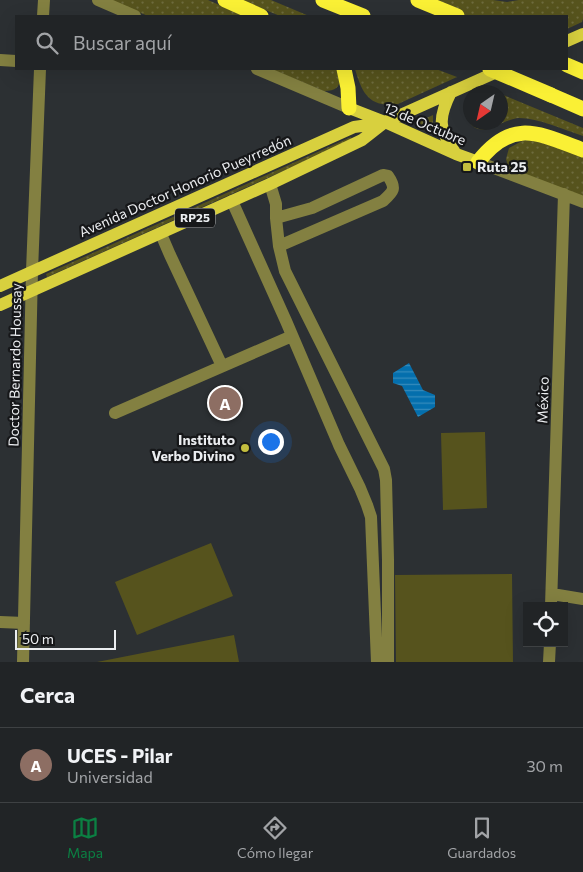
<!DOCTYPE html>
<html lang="es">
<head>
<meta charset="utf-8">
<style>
	:root { --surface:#212426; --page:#2d3032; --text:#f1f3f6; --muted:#a2a4a7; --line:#3e4143; --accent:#0b8043 }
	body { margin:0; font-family:Commissioner,sans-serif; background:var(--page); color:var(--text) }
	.controls { position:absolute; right:15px; bottom:15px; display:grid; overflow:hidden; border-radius:0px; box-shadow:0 5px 20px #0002 }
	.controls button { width:45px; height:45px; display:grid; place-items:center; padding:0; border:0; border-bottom:1px solid var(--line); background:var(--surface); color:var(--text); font:25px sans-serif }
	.compass { position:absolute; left:463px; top:85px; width:45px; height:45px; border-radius:50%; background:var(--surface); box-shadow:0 5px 20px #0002; rotate:214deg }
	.scale { position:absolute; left:15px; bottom:12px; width:101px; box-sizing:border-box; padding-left:5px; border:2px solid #ebedf0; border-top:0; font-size:14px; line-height:18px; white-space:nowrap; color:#ebedf0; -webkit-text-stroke:4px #161719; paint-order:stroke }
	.you { position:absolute; left:270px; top:441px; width:18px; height:18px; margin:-12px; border:4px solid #fff; border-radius:50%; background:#1a73e8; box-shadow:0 0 0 8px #1a73e833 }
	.badge { display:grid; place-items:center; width:32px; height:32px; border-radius:50%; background:var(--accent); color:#fff; font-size:16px; font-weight:700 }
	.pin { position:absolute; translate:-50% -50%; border:2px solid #fff; box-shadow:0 1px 5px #0006 }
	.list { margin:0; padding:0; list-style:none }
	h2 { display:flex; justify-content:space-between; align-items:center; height:65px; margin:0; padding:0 20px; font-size:21px }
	h2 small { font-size:16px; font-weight:400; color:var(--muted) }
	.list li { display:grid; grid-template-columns:32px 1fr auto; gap:15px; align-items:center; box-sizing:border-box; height:75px; padding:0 20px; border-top:1px solid var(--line) }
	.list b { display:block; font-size:19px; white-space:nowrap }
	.list p { margin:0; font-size:16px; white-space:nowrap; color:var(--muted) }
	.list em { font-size:16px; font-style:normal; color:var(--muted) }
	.icon { flex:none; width:28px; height:28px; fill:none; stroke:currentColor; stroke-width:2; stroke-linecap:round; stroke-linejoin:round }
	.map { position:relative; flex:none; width:583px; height:662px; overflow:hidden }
	.search { position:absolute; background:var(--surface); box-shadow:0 5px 20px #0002; left:15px; right:15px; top:15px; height:55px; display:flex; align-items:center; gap:12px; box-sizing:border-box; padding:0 18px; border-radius:0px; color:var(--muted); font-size:19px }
	.sheet { height:140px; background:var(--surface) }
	nav { display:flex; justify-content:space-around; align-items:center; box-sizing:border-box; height:70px; border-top:1px solid var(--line); background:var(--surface); font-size:14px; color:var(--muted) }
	nav a { display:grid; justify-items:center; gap:2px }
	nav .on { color:var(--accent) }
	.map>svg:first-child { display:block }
</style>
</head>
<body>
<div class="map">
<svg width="583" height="662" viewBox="0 0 583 662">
	<defs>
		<pattern id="grass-dots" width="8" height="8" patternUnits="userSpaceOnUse" patternTransform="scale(1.25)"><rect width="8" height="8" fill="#56531d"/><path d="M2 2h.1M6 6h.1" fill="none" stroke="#6e6c3e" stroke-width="1.8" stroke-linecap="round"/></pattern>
		<pattern id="water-rules" width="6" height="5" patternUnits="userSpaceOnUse" patternTransform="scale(1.25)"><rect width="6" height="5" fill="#046fad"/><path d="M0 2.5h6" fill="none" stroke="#358bbc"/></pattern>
	</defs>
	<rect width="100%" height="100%" fill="#2c3033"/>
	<path fill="url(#grass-dots)" d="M110,0H208L245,16H148Z
		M241,0H271L309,16H280Z
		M429,0H493L507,2L519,0H583V19L582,22L567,29V16H467Z
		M271,69H338C341,83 341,91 324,91Z
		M355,69H436L457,77L398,104C369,108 362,93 355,69Z
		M501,94L583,128V136C565,130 538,118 519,118C505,119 491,132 478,129C468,126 466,116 470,107V122H500Z
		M433,115V125L436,133L416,123Z
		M351,137L352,140L47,277L46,274Z
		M522,141H535L583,155V199L517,172L508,166L506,159L509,148Z"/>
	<path fill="#56531d" d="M485,432L487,508L443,510L441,433Z
		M211,543L233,596L137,635L115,582Z
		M512,574L513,662H396L395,575Z
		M234,635L239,662H97Z"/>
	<path fill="url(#water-rules)" d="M409,363L423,390L435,395V407L418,417L402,386L393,383V373Z"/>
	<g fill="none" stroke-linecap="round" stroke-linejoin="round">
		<path stroke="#838041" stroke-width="12" d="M98,0L135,16
			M43,16L44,0
			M0,60L16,61
			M257,69L349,108
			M478,162L583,202
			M270,184L276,204V218L279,246L285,271L384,469L386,480L388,560V662
			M232,201L286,321L339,445L360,488L367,505L371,517L377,662
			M276,218L312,208L383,175L388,176C397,189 393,192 383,201L279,246
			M161,234L170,255L222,366
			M115,413L292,336
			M552,594L583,599
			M551,606L564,194
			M0,622L24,623
			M23,662L32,271L40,69
			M549,662L550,643"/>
		<path stroke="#d8d03e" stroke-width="12" d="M567,41L583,34
			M451,92C437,120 439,128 456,154
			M349,108L385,122L456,154L478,162
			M0,286L354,127L383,123
			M0,305L270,184L362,140L385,122L501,70"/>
		<path stroke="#faf035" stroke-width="15" d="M225,0L261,16
			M323,0L363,16
			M418,0L457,16
			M567,65L583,72
			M344,69L348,88L349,108
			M551,95L583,109
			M478,162C512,118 538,133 583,150"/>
		<path stroke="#faf035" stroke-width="15" d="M490,69L551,95"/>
	</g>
	<g fill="#c3bd3e" stroke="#161719" stroke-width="2">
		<rect x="462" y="162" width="10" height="10" rx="2.5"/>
		<circle cx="245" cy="448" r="5"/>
	</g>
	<g text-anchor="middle" stroke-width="4.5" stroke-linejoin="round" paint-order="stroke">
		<rect fill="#161719" stroke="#abadb0" stroke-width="1" x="175" y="208.5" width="40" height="19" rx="4"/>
		<g font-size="12" font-weight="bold" fill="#ebedf0">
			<text x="195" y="222">RP25</text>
		</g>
		<g font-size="14" fill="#ebedf0" stroke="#161719">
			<text transform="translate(425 124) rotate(23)" y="5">12 de Octubre</text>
			<text transform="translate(185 186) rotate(-24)" y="5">Avenida Doctor Honorio Pueyrredón</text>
			<text transform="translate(15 365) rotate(-89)" y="5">Doctor Bernardo Houssay</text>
			<text transform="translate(543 400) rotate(-88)" y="5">México</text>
		</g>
		<g font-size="14" font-weight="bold" fill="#ebedf0" stroke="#161719" text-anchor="start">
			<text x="477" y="172">Ruta 25</text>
			<text x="235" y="445" text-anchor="end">Instituto<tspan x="235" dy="16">Verbo Divino</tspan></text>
		</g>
	</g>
</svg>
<div class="controls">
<button><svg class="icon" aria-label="locate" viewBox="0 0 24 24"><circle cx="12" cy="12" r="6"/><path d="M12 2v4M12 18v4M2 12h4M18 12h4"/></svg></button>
</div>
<svg class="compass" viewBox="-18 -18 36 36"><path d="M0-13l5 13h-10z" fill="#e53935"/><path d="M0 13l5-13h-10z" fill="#a2a4a7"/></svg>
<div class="scale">50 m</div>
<div class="you"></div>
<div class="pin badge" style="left:225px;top:403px;background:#8d6e63">A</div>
<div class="search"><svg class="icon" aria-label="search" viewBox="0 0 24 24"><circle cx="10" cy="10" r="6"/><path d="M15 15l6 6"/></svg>Buscar aquí</div>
</div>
<section class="sheet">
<h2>Cerca<small></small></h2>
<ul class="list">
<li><span class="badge" style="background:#8d6e63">A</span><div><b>UCES - Pilar</b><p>Universidad</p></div><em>30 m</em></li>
</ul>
</section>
<nav>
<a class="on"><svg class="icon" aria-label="map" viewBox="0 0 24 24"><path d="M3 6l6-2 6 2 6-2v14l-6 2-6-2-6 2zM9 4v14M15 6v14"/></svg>Mapa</a>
<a><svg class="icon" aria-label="directions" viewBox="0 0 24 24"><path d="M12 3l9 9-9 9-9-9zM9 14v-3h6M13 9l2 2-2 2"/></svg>Cómo llegar</a>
<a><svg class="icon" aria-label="saved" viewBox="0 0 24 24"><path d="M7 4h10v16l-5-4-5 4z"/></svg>Guardados</a>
</nav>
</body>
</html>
